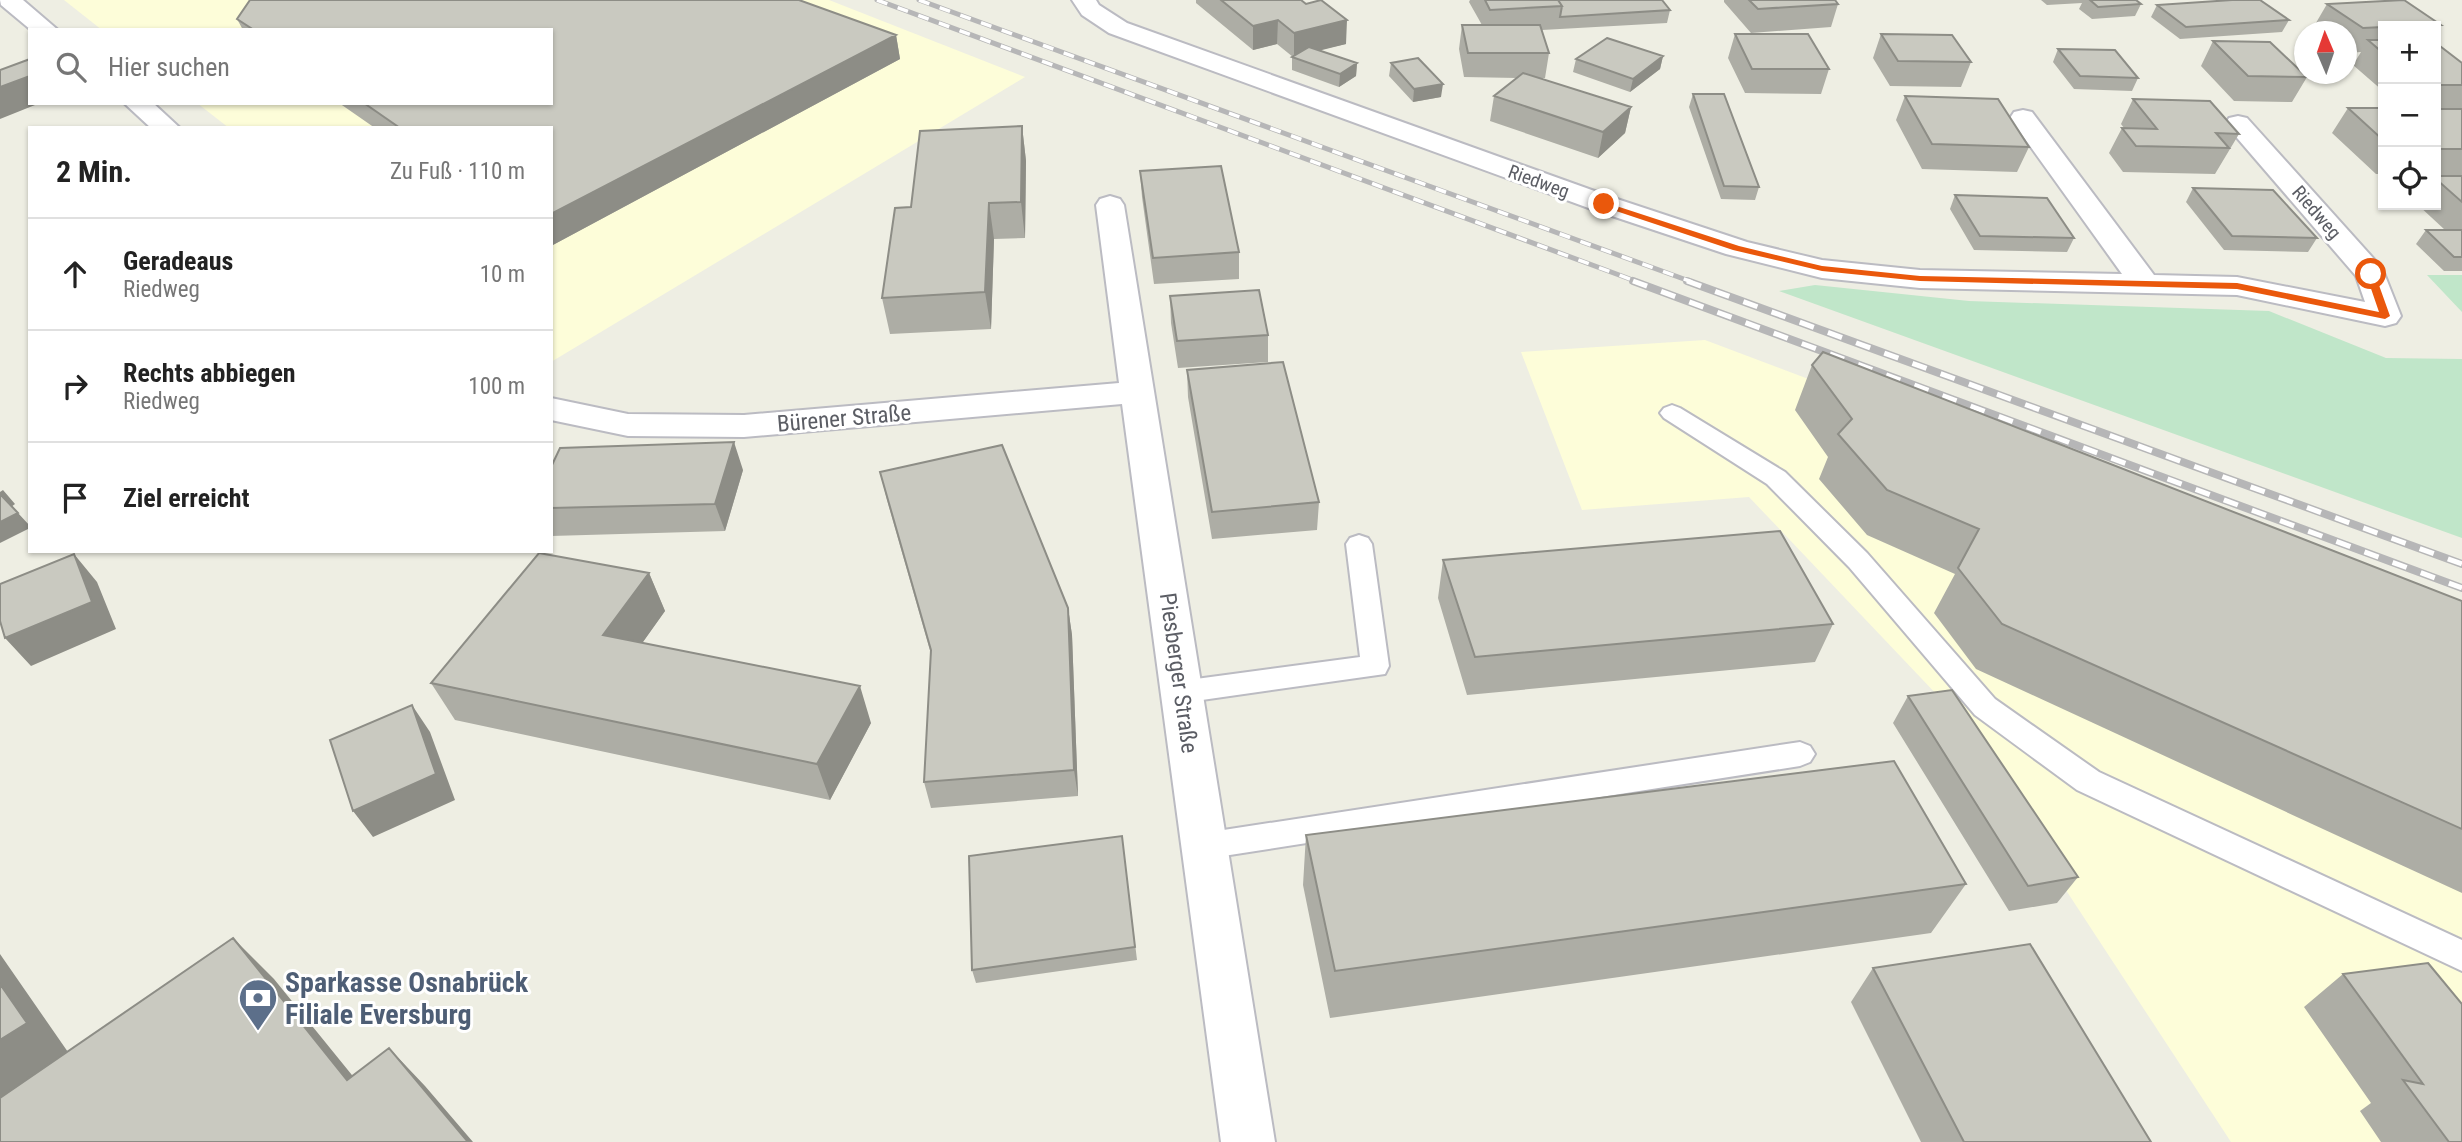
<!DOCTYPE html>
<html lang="de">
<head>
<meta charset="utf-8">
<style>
	:root { --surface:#fff; --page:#f2f2f2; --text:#222; --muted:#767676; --line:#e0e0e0 }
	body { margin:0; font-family:"Roboto Condensed",sans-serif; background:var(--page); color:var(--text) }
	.controls { position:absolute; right:21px; top:21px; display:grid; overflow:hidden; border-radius:0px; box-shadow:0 2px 5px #0004 }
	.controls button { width:63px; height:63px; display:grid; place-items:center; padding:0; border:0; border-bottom:2px solid var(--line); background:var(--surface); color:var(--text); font:35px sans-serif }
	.compass { position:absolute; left:2294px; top:21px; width:63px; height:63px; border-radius:50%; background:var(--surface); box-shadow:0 2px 5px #0004; rotate:358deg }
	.stop { position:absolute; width:21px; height:21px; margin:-16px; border:5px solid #ea580c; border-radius:50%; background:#fff }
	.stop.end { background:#ea580c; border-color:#fff; box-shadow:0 2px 7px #0008 }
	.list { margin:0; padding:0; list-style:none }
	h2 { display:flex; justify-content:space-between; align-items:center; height:91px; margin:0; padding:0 28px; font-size:30px }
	h2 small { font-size:23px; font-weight:400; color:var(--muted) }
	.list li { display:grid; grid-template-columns:46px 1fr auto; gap:21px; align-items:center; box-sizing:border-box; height:112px; padding:0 28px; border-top:2px solid var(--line) }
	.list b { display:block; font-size:26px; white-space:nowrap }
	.list p { margin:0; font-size:23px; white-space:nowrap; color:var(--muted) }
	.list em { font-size:23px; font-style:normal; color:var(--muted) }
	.icon { flex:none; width:38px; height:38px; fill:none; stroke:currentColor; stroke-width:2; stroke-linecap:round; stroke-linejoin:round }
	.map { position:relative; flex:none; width:2462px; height:1142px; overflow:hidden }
	.search { position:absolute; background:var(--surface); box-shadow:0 2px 5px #0004; left:28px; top:28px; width:525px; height:77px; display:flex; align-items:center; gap:18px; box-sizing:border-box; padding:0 24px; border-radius:0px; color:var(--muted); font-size:26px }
	.panel { position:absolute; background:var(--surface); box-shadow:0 2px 5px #0004; left:28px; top:126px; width:525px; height:427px; border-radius:0px }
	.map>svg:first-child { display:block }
</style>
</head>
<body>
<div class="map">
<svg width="2462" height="1142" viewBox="0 0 2462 1142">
	<rect width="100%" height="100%" fill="#eeeee3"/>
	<path fill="#fdfdd9" d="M64,0H829L1025,77L551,362V128H229L197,103H551V30H102Z
		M1705,340L2462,626V1142H2231L1940,698L1749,497L1582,510L1521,352Z"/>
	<path fill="#c0e6c9" d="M2427,275H2462V312Z
		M1815,285L1969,301L2269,311L2386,358L2462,359V538L1779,291Z"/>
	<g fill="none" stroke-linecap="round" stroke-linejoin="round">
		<g stroke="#bbbbc2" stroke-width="4">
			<path id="service" d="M1672,405L1680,408L1785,472L1867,553L1995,699L2099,772L2462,940V971L2077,790L1975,715L1849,567L1767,484L1664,418L1660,413L1664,408Z
				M1359,535L1368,538L1372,544L1389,666L1385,674L1181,703L1171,700L1167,692L1171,684L1181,681L1360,657L1346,544L1350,538Z
				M1800,742L1810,746L1815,754L1810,762L1800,766L1204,859L1193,855L1188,846L1193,837L1204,833Z"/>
		</g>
		<g stroke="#bbbbc2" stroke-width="4">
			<path id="minor" d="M0,0H23L58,30H31L1,5Z
				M1072,0H1096L1099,5L1127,23L1614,198L1747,242L1822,260L1920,270L2122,274L2010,118L2014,112L2023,110L2032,112L2154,275L2237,277L2365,302L2356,276L2225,124L2229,118L2238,116L2247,118L2382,268L2401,316L2396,323L2385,326L2237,295L1920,288L1822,278L1726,254L1594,210L1109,33L1082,15Z
				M124,103H153L180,128H151Z
				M1110,196L1120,199L1124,205L1275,1142H1221L1122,404L744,437L628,436L551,420V398L628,414L744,415L1119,383L1096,205L1100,199Z"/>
		</g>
		<use href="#service" fill="#fff" fill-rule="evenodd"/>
		<use href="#minor" fill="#fff" fill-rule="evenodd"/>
		<g stroke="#b6b6b7" stroke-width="5">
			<path id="rail-far1" d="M877,0L1638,282
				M919,0L1692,282"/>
		</g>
		<g stroke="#b6b6b7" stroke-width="8">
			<path id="rail" d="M1633,281L2462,588
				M1687,281L2462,564"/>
		</g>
		<use href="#rail-far1" stroke="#fff" stroke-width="3.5" stroke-dasharray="11" stroke-linecap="butt"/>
		<use href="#rail" stroke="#fff" stroke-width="5" stroke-dasharray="15" stroke-linecap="butt"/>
	</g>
	<path fill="#adada5" d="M250,0H799L896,35L900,59L551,246V128H375L339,103H551V30H243L237,19Z
		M1196,0H1301L1346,44L1319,50L1357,63L1356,76L1339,87L1292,70V57H1293L1277,44L1253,50L1196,3Z
		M1470,0H1662L1670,10L1667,23L1542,30L1549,53L1545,78H1537L1631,107L1625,133L1598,158L1490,121L1494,96L1517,78L1464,77L1459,49L1462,25H1482L1469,2Z
		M1724,0H1835L1838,4L1831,27L1751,33L1724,2Z
		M2041,0H2136L2141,4L2135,16L2092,19L2079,9L2082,3L2047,5Z
		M2327,4L2441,25L2436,34V26H2383V91L2353,65L2361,52L2348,53L2347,51V32H2319L2313,28Z
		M2157,5L2289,20L2282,32L2180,39L2151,17Z
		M1735,34L1829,69L1821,94L1745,93L1728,58Z
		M1881,34L1971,62L1961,87L1890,86L1873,58Z
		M2213,41L2307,77L2292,102L2234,101L2201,66Z
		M2436,43L2462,63V175H2436Z
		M2058,49L2138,78L2132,91L2074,89L2053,62Z
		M1663,56L1660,69L1630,92L1573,72L1576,59Z
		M1391,63L1441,97L1413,102L1389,76Z
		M1693,94L1759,187L1755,200L1721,199L1689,107Z
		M1905,96L2029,147L2017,172L1922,169L1896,120Z
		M2133,99L2239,134L2215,174L2123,172L2109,153L2122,128H2124L2121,124Z
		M2348,108H2383V174H2376L2332,133Z
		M1022,126L1026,161L1025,238L994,239L991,329L890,334L882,298L911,207Z
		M1140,171L1239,252V279L1154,284L1142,197Z
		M2436,176H2462V271H2444L2416,244L2426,230H2445L2418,205H2436Z
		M2193,188L2317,238L2308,252L2224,250L2186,202Z
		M1955,195L2074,238L2067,252L1974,250L1950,209Z
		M1170,296L1268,335V362L1178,368L1171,323Z
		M1812,365L2462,601V893L1976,669L1934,613L1955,574L1867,535L1819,479L1828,457L1795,410Z
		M1187,370L1319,502L1317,530L1212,539L1188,397Z
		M551,467L743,470L725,531L551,536Z
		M880,472L1068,608L1072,635L1078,796L931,808L924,782L931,654L887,500Z
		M1443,560L1833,624L1815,662L1467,695L1438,598Z
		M649,573L665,611L642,643L871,723L830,800L455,720L431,683Z
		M1908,696L2078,877L2057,903L2009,911L1893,723Z
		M1306,835L1966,884L1931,933L1330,1018L1303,885Z
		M1122,836L1137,960L976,983L972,970Z
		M1873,968L2151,1142H1921L1851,1002Z
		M2343,974L2462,1004V1142H2381L2360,1111L2371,1103L2304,1007Z"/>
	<path fill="#8d8d86" d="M1278,20L1277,44L1253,50V26Z
		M1347,20L1346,44L1294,57V33Z
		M896,35L900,59L551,246V214Z
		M1663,56L1660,69L1630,92L1633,79Z
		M1357,63L1356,76L1339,87L1340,74Z
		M30,76V103H40L0,119V87Z
		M1443,84L1441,97L1413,102L1414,89Z
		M1631,107L1625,133L1598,158L1603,132Z
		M1022,126L1026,161L1025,238L1021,202Z
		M989,203L994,239L991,329L985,292Z
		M734,442L743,470L725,531L715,504Z
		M3,490L15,504L11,507L0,494V492Z
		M18,513L30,526V528L0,543V522Z
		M74,554L97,582L116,629L31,666L5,638Z
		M649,573L665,611L621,673L603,635Z
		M1068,608L1072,635L1078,796L1074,770Z
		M860,686L871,723L830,800L817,764Z
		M412,705L430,732L455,800L373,837L353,811Z
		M233,938L274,979L386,1117L347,1080Z
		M0,954L70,1055L0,1103Z
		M389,1048L425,1086L473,1142H468Z"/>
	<path fill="#c9c9c0" stroke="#8d8d86" stroke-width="2" d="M250,0H799L896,35L551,214V128H400L364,103H551V30H254L237,19Z
		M1221,0H1301L1306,4L1321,0L1347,20L1294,33L1278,20L1253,26Z
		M1485,0H1558L1562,6L1490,10Z
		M1558,0H1662L1670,10L1560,17L1562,6Z
		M1749,0H1835L1838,4L1758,9Z
		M2090,0H2136L2141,4L2098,7Z
		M2232,0H2260L2289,20L2186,27L2157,5Z
		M2404,0L2441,25L2383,26V27L2363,28L2327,4Z
		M1462,25H1540L1549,53H1468Z
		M1735,34H1808L1829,69H1752Z
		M1881,34L1952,35L1971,62L1898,61Z
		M1607,38L1663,56L1633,79L1576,59Z
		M2368,40H2383V53Z
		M2213,41L2270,42L2307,77L2248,76Z
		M2436,43L2462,63V85H2436Z
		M1309,47L1357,63L1340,74L1292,57Z
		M2058,49L2115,50L2138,78L2080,76Z
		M1418,58L1443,84L1414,89L1391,63Z
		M30,59V76L0,87V70Z
		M1523,73L1631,107L1603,132L1494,96Z
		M1693,94H1724L1759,187L1724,186Z
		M1905,96L1998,99L2029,147L1932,144Z
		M2133,99L2210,101L2239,134L2216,133L2229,148L2136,146L2122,128L2157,129Z
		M2348,108H2383V140Z
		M2436,109H2462V149H2436Z
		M1022,126L1021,202L989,203L985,292L882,298L895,208L911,207L920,131Z
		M1221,166L1239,252L1153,258L1140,171Z
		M2436,176H2462V202L2436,179Z
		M2193,188L2273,190L2317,238L2232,236Z
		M1955,195L2047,198L2074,238L1980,236Z
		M2426,230H2462V257H2454Z
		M1259,290L1268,335L1177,341L1170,296Z
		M1823,352L2462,601V829L2002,624L1958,568L1979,529L1887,490L1838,434L1852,419L1812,365Z
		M1283,362L1319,502L1212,512L1187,370Z
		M734,442L715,504L551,508V467L560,448Z
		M1002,445L1068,608L1074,770L924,782L931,650L880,472Z
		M0,494L18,513L0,522Z
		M1780,531L1833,624L1475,657L1443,560Z
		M539,553L649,573L603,635L860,686L817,764L431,683Z
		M74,554L92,602L5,638L0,621V584Z
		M1952,690L2078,877L2028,886L1908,696Z
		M412,705L436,774L353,811L330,740Z
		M1894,761L1966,884L1335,971L1306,835Z
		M1122,836L1135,947L972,970L969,856Z
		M233,938L347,1080L389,1048L468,1142H0V1098Z
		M2030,944L2151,1142H1964L1873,968Z
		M2428,963L2462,1004V1142H2449L2403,1080L2423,1084L2343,974Z
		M0,984L27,1023L0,1040Z"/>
	<path fill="#ea580c" d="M1604,202L1739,246L1822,266L1920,276L2237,283L2379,312L2366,274L2371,271L2375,274L2390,316L2385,319L2237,289L1920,281L1822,271L1733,250L1601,206Z"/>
	<defs>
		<g id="bank-pin" transform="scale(2.0125)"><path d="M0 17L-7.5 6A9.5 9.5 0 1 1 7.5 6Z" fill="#5c6f8a" stroke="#fff"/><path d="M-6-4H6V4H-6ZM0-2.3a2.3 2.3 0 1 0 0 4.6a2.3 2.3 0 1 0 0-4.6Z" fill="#fff"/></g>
	</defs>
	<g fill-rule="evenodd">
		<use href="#bank-pin" x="258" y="998"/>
	</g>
	<g text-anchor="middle" stroke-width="6" stroke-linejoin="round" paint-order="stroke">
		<g font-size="19" fill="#5b5d64" stroke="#fff">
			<text transform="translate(1539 181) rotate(20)" y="7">Riedweg</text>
			<text transform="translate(2317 212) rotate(49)" y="7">Riedweg</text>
		</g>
		<g font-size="23" fill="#5b5d64" stroke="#fff">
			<text transform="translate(844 418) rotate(-5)" y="8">Bürener Straße</text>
			<text transform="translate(1179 673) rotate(82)" y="8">Piesberger Straße</text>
		</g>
		<g font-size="28" font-weight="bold" fill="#4e5e75" stroke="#fff" text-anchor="start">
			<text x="285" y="992">Sparkasse Osnabrück<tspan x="285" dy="32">Filiale Eversburg</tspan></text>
		</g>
	</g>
</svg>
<div class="controls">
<button>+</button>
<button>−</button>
<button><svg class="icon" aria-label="locate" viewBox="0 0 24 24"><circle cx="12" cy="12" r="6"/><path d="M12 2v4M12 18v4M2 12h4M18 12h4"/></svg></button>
</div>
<svg class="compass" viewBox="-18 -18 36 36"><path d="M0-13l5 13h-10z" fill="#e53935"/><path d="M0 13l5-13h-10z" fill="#767676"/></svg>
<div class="stop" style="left:2371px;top:274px"></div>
<div class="stop end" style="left:1604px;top:204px"></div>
<div class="search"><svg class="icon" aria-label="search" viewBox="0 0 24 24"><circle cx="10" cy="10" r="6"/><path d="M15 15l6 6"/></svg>Hier suchen</div>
<section class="panel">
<h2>2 Min.<small>Zu Fuß · 110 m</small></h2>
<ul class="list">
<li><svg class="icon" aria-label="ahead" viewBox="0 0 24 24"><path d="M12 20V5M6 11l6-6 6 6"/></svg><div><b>Geradeaus</b><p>Riedweg</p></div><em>10 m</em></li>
<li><svg class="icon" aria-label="right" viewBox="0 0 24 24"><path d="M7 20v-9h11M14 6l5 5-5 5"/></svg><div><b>Rechts abbiegen</b><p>Riedweg</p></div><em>100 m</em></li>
<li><svg class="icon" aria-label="arrive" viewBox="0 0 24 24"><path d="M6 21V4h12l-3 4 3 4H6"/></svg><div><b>Ziel erreicht</b></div></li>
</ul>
</section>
</div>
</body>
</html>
